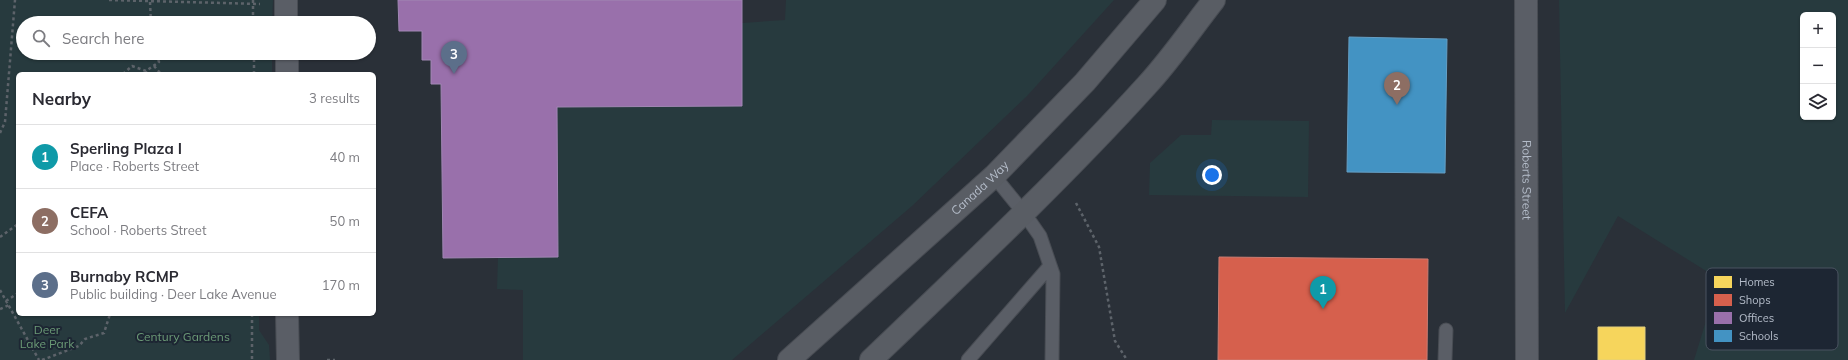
<!DOCTYPE html>
<html lang="en">
<head>
<meta charset="utf-8">
<style>
	:root { --surface:#fff; --page:#f2f2f3; --text:#2b2b33; --muted:#7c7c81; --line:#e1e1e2; --accent:#0f766e }
	body { margin:0; font-family:Mulish,sans-serif; background:var(--page); color:var(--text) }
	.controls { position:absolute; right:12px; top:12px; display:grid; overflow:hidden; border-radius:6px; box-shadow:0 1px 3px #0004 }
	.controls button { width:36px; height:36px; display:grid; place-items:center; padding:0; border:0; border-bottom:1px solid var(--line); background:var(--surface); color:var(--text); font:20px sans-serif }
	.you { position:absolute; left:1212px; top:175px; width:14px; height:14px; margin:-10px; border:3px solid #fff; border-radius:50%; background:#1a73e8; box-shadow:0 0 0 6px #1a73e833 }
	.badge { display:grid; place-items:center; width:26px; height:26px; border-radius:50%; background:var(--accent); color:#fff; font-size:13px; font-weight:700 }
	.pin { position:absolute; translate:-50% -33px; filter:drop-shadow(0 1px 2px #0008) }
	.pin::after { content:''; position:absolute; top:21px; width:14px; height:12px; background:inherit; clip-path:polygon(0 0,100% 0,50% 100%) }
	.list { margin:0; padding:0; list-style:none }
	h2 { display:flex; justify-content:space-between; align-items:center; height:52px; margin:0; padding:0 16px; font-size:17px }
	h2 small { font-size:13px; font-weight:400; color:var(--muted) }
	.list li { display:grid; grid-template-columns:26px 1fr auto; gap:12px; align-items:center; box-sizing:border-box; height:64px; padding:0 16px; border-top:1px solid var(--line) }
	.list b { display:block; font-size:15px; white-space:nowrap }
	.list p { margin:0; font-size:13px; white-space:nowrap; color:var(--muted) }
	.list em { font-size:13px; font-style:normal; color:var(--muted) }
	.icon { flex:none; width:22px; height:22px; fill:none; stroke:currentColor; stroke-width:2; stroke-linecap:round; stroke-linejoin:round }
	.map { position:relative; flex:none; width:1848px; height:360px; overflow:hidden }
	.search { position:absolute; background:var(--surface); box-shadow:0 1px 3px #0004; left:16px; top:16px; width:360px; height:44px; display:flex; align-items:center; gap:10px; box-sizing:border-box; padding:0 14px; border-radius:22px; color:var(--muted); font-size:15px }
	.panel { position:absolute; background:var(--surface); box-shadow:0 1px 3px #0004; left:16px; top:72px; width:360px; height:244px; border-radius:6px }
	.map>svg:first-child { display:block }
</style>
</head>
<body>
<div class="map">
<svg width="1848" height="360" viewBox="0 0 1848 360">
	<rect width="100%" height="100%" fill="#2a3038"/>
	<path fill="#273a3e" fill-rule="evenodd" d="M0,0H273L272,23H23V53H272V74H18V314H259V330L269,345L270,360H0Z
		M786,0H1114L1027,96L912,206L732,360H523V290L497,289L498,257L558,256L557,107L742,106V23L785,20Z
		M1559,0H1848V360H1694L1719,279L1618,216L1565,313ZM1803,15H1833V117H1803Z
		M1212,120L1309,121L1308,197L1149,195L1150,163L1181,135H1211Z"/>
	<path fill="#f6d55c" stroke="#e2ce7d" d="M1598,327H1645V360H1598Z"/>
	<path fill="#d6604d" stroke="#cc7c72" d="M1219,257L1428,259L1427,360H1218Z"/>
	<path fill="#9970ab" stroke="#a187b4" d="M398,0H742V106L557,107L558,257L443,258L441,84H431V60H422V31H399Z"/>
	<path fill="#4393c3" stroke="#659fc5" d="M1349,37L1447,39L1445,173L1347,172Z"/>
	<g fill="none" stroke-linecap="round" stroke-linejoin="round">
		<g stroke="#484c53" stroke-width="15">
			<path id="service" d="M994,176L1024,213L1040,236L1053,274L1052,360
				M968,360L1050,266
				M1445,360L1446,330"/>
		</g>
		<g stroke="#484c53" stroke-width="24">
			<g id="minor">
				<path d="M286,0V23"/>
				<path id="s1" d="M1526,0L1527,360"/>
				<path d="M287,53V74"/>
				<path d="M287,314L288,360"/>
			</g>
		</g>
		<g stroke="#484c53" stroke-width="24">
			<g id="secondary">
				<path id="s2" d="M789,360L994,176L1085,82L1155,0"/>
				<path d="M871,360C965,270 1060,181 1147,85C1171,59 1192,28 1214,0"/>
			</g>
		</g>
		<path stroke="#5d636a" stroke-width="2.5" stroke-dasharray="3 3" stroke-linecap="butt" d="M109,0L260,4
			M253,0V23
			M150,2L151,23
			M254,53V74
			M154,66L161,74
			M123,74L132,66L146,71
			M146,74V71L159,62L156,53
			M0,133L5,122L15,0
			M1076,203L1099,247L1115,341L1127,360
			M0,237L18,224
			M0,290L39,360
			M6,301L18,293
			M0,309L9,305
			M252,314V360
			M42,360L79,346L85,339L104,333L110,314
			M327,360H335"/>
		<use href="#service" stroke="#5a5e66" stroke-width="13"/>
		<use href="#minor" stroke="#5a5e66" stroke-width="22"/>
		<use href="#secondary" stroke="#595d64" stroke-width="22"/>
	</g>
	<g text-anchor="middle" stroke-width="4" stroke-linejoin="round" paint-order="stroke">
		<g font-size="12" fill="#b4bcc9" stroke="#1d2633">
			<text dy="4" stroke="none"><textPath href="#s1" startOffset="180">Roberts Street</textPath></text>
			<text dy="4" stroke="none"><textPath href="#s2" startOffset="257">Canada Way</textPath></text>
		</g>
		<g font-size="12" fill="#6b9a76" stroke="#1d2633">
			<text x="47" y="334">Deer<tspan x="47" dy="14">Lake Park</tspan></text>
			<text x="183" y="341">Century Gardens</text>
		</g>
	</g>
	<rect x="1706" y="268" width="132" height="82" rx="6" fill="#1d2633" stroke="#4a5360" stroke-width="1"/>
	<rect x="1714" y="276" width="18" height="12" fill="#f6d55c"/>
	<rect x="1714" y="294" width="18" height="12" fill="#d6604d"/>
	<rect x="1714" y="312" width="18" height="12" fill="#9970ab"/>
	<rect x="1714" y="330" width="18" height="12" fill="#4393c3"/>
	<g font-size="11" fill="#b4bcc9">
		<text x="1739" y="286">Homes</text>
		<text x="1739" y="304">Shops</text>
		<text x="1739" y="322">Offices</text>
		<text x="1739" y="340">Schools</text>
	</g>
</svg>
<div class="controls">
<button>+</button>
<button>−</button>
<button><svg class="icon" aria-label="layers" viewBox="0 0 24 24"><path d="M12 4l9 5-9 5-9-5zM3 14l9 5 9-5"/></svg></button>
</div>
<div class="you"></div>
<div class="pin badge" style="left:1323px;top:309px;background:#0f9aa8">1</div>
<div class="pin badge" style="left:1397px;top:105px;background:#8d6e63">2</div>
<div class="pin badge" style="left:454px;top:74px;background:#5c6f8a">3</div>
<div class="search"><svg class="icon" aria-label="search" viewBox="0 0 24 24"><circle cx="10" cy="10" r="6"/><path d="M15 15l6 6"/></svg>Search here</div>
<section class="panel">
<h2>Nearby<small>3 results</small></h2>
<ul class="list">
<li><span class="badge" style="background:#0f9aa8">1</span><div><b>Sperling Plaza I</b><p>Place · Roberts Street</p></div><em>40 m</em></li>
<li><span class="badge" style="background:#8d6e63">2</span><div><b>CEFA</b><p>School · Roberts Street</p></div><em>50 m</em></li>
<li><span class="badge" style="background:#5c6f8a">3</span><div><b>Burnaby RCMP</b><p>Public building · Deer Lake Avenue</p></div><em>170 m</em></li>
</ul>
</section>
</div>
</body>
</html>
